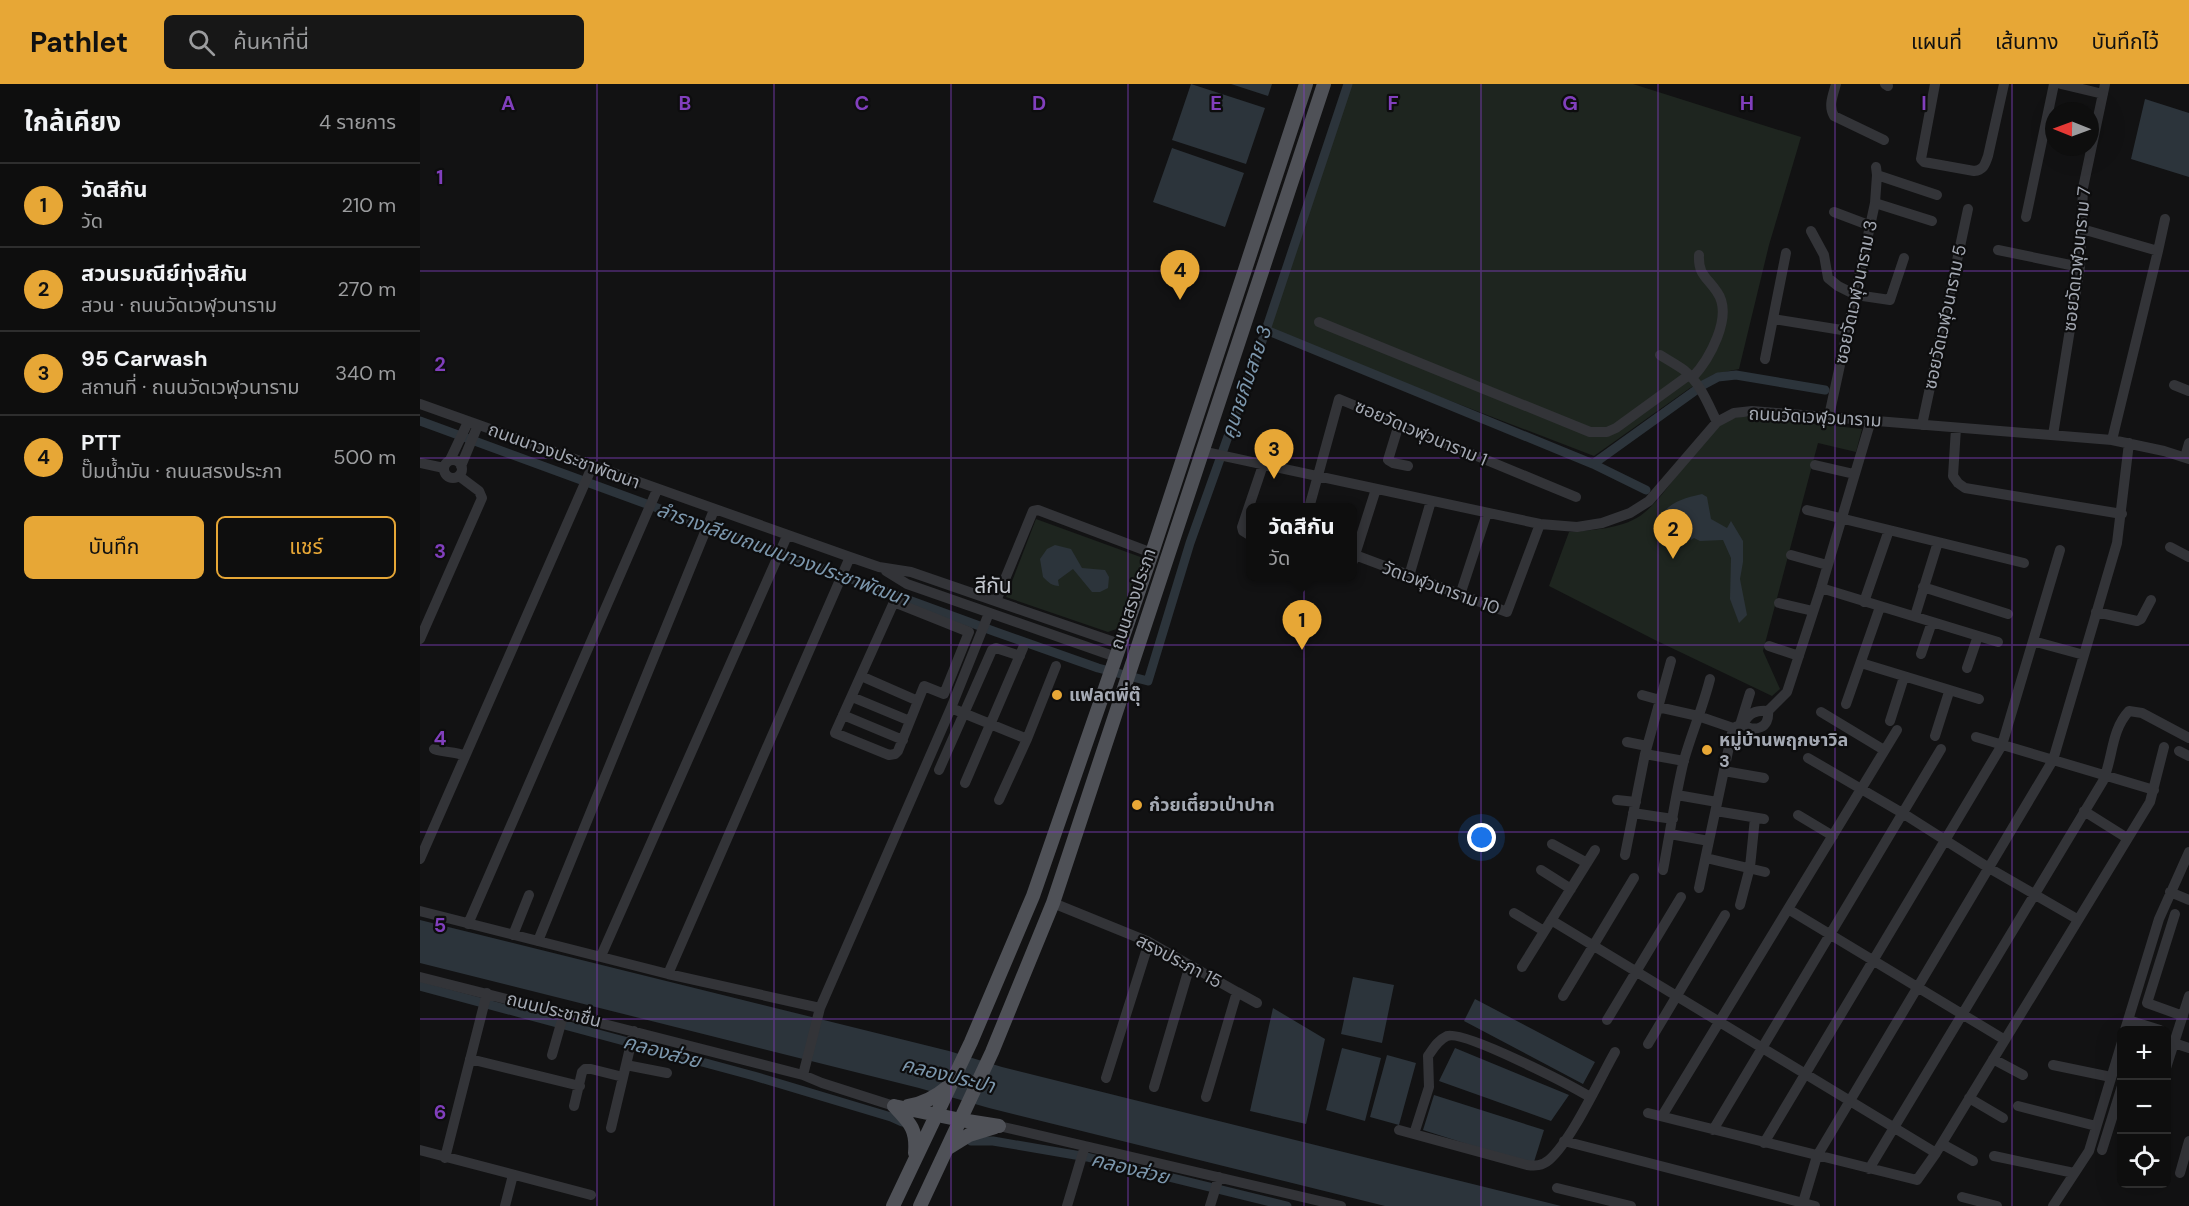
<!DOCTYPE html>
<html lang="th">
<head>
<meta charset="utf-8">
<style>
	:root { --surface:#0e0e0e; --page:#171717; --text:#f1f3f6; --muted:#9b9c9e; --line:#2e2e2e; --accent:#e7a736 }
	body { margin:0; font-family:"DM Sans","Noto Sans Thai",sans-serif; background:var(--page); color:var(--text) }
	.controls { position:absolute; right:18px; bottom:18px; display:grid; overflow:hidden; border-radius:9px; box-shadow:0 6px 24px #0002 }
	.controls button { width:54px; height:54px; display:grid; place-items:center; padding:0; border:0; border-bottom:2px solid var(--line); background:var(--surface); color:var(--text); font:30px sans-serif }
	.compass { position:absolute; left:1625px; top:18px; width:54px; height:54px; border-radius:50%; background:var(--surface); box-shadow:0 6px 24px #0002; rotate:271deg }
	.you { position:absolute; left:1062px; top:754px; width:21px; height:21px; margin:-15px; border:4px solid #fff; border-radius:50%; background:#1a73e8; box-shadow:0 0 0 9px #1a73e833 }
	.badge { display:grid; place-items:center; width:39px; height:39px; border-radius:50%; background:var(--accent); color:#111; font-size:20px; font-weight:700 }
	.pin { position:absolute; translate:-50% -50px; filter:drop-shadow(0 2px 3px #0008) }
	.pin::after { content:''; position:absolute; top:32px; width:21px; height:18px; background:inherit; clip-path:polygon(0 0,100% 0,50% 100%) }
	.popup { position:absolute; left:826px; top:419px; width:111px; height:78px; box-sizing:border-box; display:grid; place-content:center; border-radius:9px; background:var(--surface); filter:drop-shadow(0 2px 4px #0005); font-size:20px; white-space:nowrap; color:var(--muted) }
	.popup b { font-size:22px; color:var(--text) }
	.popup::after { content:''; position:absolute; left:50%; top:100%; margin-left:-12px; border:12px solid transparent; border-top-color:var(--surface) }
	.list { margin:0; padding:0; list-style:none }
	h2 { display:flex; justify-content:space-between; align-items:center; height:78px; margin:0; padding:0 24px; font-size:26px }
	h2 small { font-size:20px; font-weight:400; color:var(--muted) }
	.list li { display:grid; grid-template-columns:39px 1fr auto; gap:18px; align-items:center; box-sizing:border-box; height:84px; padding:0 24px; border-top:2px solid var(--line) }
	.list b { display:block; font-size:22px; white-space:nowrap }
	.list p { margin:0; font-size:20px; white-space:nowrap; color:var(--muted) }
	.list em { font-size:20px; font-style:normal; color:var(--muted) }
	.actions { display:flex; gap:12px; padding:18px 24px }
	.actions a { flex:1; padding:14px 0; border:2px solid var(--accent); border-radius:9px; text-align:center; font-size:21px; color:var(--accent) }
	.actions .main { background:var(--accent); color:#111 }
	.icon { flex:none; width:33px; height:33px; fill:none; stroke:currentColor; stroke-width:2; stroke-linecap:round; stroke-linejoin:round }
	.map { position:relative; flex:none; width:1769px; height:1122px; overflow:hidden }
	header { display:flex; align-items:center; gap:36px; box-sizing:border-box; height:84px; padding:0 30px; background:var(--accent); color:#111 }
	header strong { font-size:28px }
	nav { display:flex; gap:33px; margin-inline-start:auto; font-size:21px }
	.search { width:420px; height:54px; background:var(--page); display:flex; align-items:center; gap:15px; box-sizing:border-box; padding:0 21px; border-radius:9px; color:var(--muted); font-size:22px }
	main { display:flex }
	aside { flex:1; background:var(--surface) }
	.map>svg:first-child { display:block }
</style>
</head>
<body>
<header>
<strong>Pathlet</strong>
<div class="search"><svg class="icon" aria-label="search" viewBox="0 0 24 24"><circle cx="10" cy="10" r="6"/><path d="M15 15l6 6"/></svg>ค้นหาที่นี่</div>
<nav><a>แผนที่</a><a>เส้นทาง</a><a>บันทึกไว้</a></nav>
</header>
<main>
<aside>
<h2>ใกล้เคียง<small>4 รายการ</small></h2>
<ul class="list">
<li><span class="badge">1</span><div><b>วัดสีกัน</b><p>วัด</p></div><em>210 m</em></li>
<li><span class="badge">2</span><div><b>สวนรมณีย์ทุ่งสีกัน</b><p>สวน · ถนนวัดเวฬุวนาราม</p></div><em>270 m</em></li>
<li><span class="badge">3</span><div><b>95 Carwash</b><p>สถานที่ · ถนนวัดเวฬุวนาราม</p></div><em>340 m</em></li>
<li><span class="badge">4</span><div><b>PTT</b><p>ปั๊มน้ำมัน · ถนนสรงประภา</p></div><em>500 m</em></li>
</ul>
<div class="actions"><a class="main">บันทึก</a><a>แชร์</a></div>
</aside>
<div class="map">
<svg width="1769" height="1122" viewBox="0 0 1769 1122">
	<rect width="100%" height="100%" fill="#121213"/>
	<path fill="#1e251f" d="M928,0H1213L1381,53L1349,161L1319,285L1294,290L1270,304L1174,372L846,246Z
		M1334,333L1442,345L1436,368L1398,359L1343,567L1360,605L1352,612L1235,556L1129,502L1149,448C1172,446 1200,445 1220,432C1252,410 1282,341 1315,334C1321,332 1328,333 1334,333Z
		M616,435L726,475L702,543L688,548L586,513Z"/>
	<path fill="#2c343b" d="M771,0L845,24L826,80L752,56Z
		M811,0H852L848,12Z
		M1725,15L1769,29V93L1711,75Z
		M752,64L824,89L805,143L733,118Z
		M1282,410L1287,413L1291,435L1307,444L1311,437L1323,457V478L1320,495L1327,531L1319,539L1310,515L1311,474L1303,456L1280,457L1274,454L1271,456L1270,449L1263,442L1249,443L1243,449L1236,436C1251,418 1260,415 1282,410Z
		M635,461L651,465L662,484L685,486L689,493L688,504L680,508H672L653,485L638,496L639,502C632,502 628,498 623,493L620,475L627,465Z
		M0,836L529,967L582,983L1141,1122H965L569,1024L499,1004L0,879Z
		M933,893L974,901L962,959L921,950Z
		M1055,915L1175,978L1163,1000L1044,937Z
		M853,924L905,955L886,1040L830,1027Z
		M922,964L961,974L945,1037L906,1026Z
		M1035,964L1149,1011L1131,1037L1019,997Z
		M967,971L996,979L979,1041L950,1033Z
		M1014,1011L1124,1046L1113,1081L1003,1046Z"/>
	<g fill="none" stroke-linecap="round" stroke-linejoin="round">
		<path stroke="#2c343b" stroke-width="9" d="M846,246L1173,380L1283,301L1298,293L1316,291L1405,306
			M0,337L576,548L678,584L728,597L770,459L846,246L928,0
			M1173,380L1226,406
			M0,902L334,992L471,1033L482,1038
			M551,1057H573L667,1073L867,1122"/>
		<path stroke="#333438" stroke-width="10" d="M1416,0C1413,11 1408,22 1414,32L1464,56
			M1465,0L1468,2
			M1515,0L1501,75L1504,78L1554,87C1564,86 1565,80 1568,72L1584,0
			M1641,0L1683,10
			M1457,91L1517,111
			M1455,119L1512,137
			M1414,128L1451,142
			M1606,133L1634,0
			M1662,145L1738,167L1692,356
			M1391,147L1404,171L1408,194L1418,202L1436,211L1470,216L1484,174
			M1578,166L1660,183
			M1738,167L1745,135
			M1353,235L1428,247
			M899,238L1170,348H1187L1196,344L1269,291
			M1240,271C1248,276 1257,281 1264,286C1281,300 1288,320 1297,338
			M1345,275L1366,169
			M1272,294C1289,276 1314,232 1297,208C1287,193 1278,191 1279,171
			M1754,301L1769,307
			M0,320L430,473L459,483L491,488L700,560
			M1409,332L1455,119L1457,91L1456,83
			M979,340L968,376L973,379L988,382
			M1502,341L1548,125
			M1536,344L1533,392L1538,399L1545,404L1702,430
			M1633,351L1660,183L1663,104L1685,0
			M781,367L1120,440L1157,443L1182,439L1210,429L1229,417L1297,338L1314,329L1332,327L1692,356L1744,367L1769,375
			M1765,373L1769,359
			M30,376L48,338
			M24 385a9 9 0 1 1 18 0a9 9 0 1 1-18 0Z
			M0,379L24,384
			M1395,381L1434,390
			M41,382L58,341
			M889,424L919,315L1156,413
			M1387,426L1604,479
			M831,452L823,447L822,443L843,381
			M1750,463L1769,473
			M935,471L1087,528L1120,440
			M1371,471L1407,481
			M933,477L956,405
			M466,487L487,500L696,573
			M989,492L1011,417
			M1503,503L1588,530
			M1401,504L1578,558
			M1040,511L1067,429
			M576,517L613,427L618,426L732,469
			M474,518L549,548L524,610L504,602L478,667L475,670L469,671L415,649Z
			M1444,518L1469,446
			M1359,519L1393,527
			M1676,528L1717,537L1721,535L1731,516
			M1495,532L1518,458
			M0,555L62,414L59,407L39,392
			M1613,557L1664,571
			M1349,562L1379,572
			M1501,570L1512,538
			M1441,579L1559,615
			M1547,584L1558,552
			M441,592L498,617
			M1222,611L1240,616
			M432,613L490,637
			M1426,620L1460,523
			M1238,623L1278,632L1313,644
			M531,624L607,655L636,582
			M1401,628L1464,666
			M423,631L483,656
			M1470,637L1484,593
			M1323,640C1329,629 1335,626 1348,627
			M1320,641L1330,609
			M1515,652L1529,608
			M1556,653L1734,706
			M1207,658L1227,662
			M14,665C25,669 35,667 45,672
			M1759,667L1769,672
			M1225,670L1264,677
			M1388,674L1484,730L1569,784L1657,835
			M519,686L572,566L576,564L600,572
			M1304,687L1344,694
			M545,699L603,564
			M1257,711L1297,718
			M579,716L607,655
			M1197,716L1216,718
			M1296,727L1344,735
			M1664,727L1707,754
			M1213,729L1253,735
			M1378,731L1413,752
			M1250,750L1289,757
			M1132,760L1167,779
			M1205,771L1225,670L1251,577
			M1286,774L1345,788
			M0,775L172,383
			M1121,786L1151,805
			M1243,786C1250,750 1255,712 1264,676C1272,648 1283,623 1290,595
			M1279,804L1313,644L1322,640C1335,649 1350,644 1348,627L1367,608L1401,504L1451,336
			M1750,808L1769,816
			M633,819L729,858L817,908L786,1013
			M1320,821L1330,783L1335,734
			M1368,825L1585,956
			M0,827L248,890L400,924
			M1094,829L1124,847
			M1755,830L1727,919L1763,932
			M1131,836L1516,1069
			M48,840L237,406
			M93,851L109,811
			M118,857L294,426
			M181,872L367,452
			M1102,883L1175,766
			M248,890L430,473
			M0,893L383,991L402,999L474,1022
			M817,908L837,919
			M1143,912L1214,794
			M1187,936L1261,813
			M1708,936L1740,946
			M1705,946L1739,835L1769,768
			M1754,959L1769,964
			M1228,960L1305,831
			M132,971L144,929
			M50,975L160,1002
			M1573,975L1603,991
			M206,981L247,989
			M1633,981L1691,993
			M1746,984L1769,912
			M383,991L400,924L531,624L569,529
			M686,994L729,858
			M734,1003L770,881
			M1549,1014L1583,1034
			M154,1022L162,988L165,985H171L203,993
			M1598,1022L1676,1042
			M1228,1029L1497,1096L1516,1069L1730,718L1744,663
			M1242,1032L1477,646
			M579,1042L921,1122
			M191,1044L214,947
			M979,1046L1107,1081C1115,1082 1122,1082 1129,1076C1152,1056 1179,996 1195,968
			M1293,1046L1521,665
			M994,1050L1009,1003L1008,972C1013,965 1018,956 1027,952C1044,946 1150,1001 1170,1013
			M1144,1057L1395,1122
			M1344,1059L1582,661L1640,466
			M1522,1060L1553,1077
			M0,1066L171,1111
			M1682,1066L1702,1002
			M1574,1072L1654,1089
			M25,1074L67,909
			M1449,1085L1683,697C1693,674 1691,646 1709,627L1722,629L1769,654
			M1760,1089L1769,1057
			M1137,1104L1211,1122
			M1542,1113L1577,1122
			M85,1122L93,1091
			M647,1122L665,1062
			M790,1122L799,1093
			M1382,1122L1397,1072L1633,676L1697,459L1709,359
			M1633,1122L1669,1067L1702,958"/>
		<path stroke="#4f5157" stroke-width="14" d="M474,1022L541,1036L579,1042
			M474,1022C490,1039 497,1045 495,1069
			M488,1022C504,1020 517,1012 529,1002
			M528,1064L549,1051L575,1043
			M473,1122L551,958L613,812L732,469L886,0
			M500,1122L572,968L633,819L904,0"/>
	</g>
	<path fill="none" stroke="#813fbd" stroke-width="1.5" stroke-opacity="0.55" d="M177,0V1122M354,0V1122M531,0V1122M708,0V1122M884,0V1122M1061,0V1122M1238,0V1122M1415,0V1122M1592,0V1122M0,187H1769M0,374H1769M0,561H1769M0,748H1769M0,935H1769"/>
	<g fill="#e7a736" stroke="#0d0d0e" stroke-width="2">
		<circle cx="637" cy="611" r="6"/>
		<circle cx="1287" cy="666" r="6"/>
		<circle cx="717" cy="721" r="6"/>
	</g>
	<g text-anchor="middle" stroke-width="4.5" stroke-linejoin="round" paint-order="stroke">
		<g font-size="18" fill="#a4a9b3" stroke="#0d0d0e">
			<text transform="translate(1657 175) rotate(-84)" y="6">ซอยวัดเวฬุวนาราม 7</text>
			<text transform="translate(1436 208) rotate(-78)" y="6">ซอยวัดเวฬุวนาราม 3</text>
			<text transform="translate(1525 233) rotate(-78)" y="6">ซอยวัดเวฬุวนาราม 5</text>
			<text transform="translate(1395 333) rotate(3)" y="6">ถนนวัดเวฬุวนาราม</text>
			<text transform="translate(1001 349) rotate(23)" y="6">ซอยวัดเวฬุวนาราม 1</text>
			<text transform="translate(144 372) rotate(20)" y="6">ถนนนาวงประชาพัฒนา</text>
			<text transform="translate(1021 504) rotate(20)" y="6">วัดเวฬุวนาราม 10</text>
			<text transform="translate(713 515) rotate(-71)" y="6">ถนนสรงประภา</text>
			<text transform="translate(759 877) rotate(28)" y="6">สรงประภา 15</text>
			<text transform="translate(134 926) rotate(14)" y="6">ถนนประชาชื่น</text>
		</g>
		<g font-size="18" font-weight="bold" fill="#a4a9b3" stroke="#0d0d0e" text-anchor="start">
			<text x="649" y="617">แฟลตพี่ตุ๊</text>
			<text x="1299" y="662">หมู่บ้านพฤกษาวิล<tspan x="1299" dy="21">3</tspan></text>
			<text x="729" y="727">ก๋วยเตี๋ยวเป่าปาก</text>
		</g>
		<g font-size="20" font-style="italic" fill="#7c97ad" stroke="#0d0d0e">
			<text transform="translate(826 298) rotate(-71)" y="7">คูนายกิมสาย 3</text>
			<text transform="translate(363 470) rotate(20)" y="7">ลำรางเลียบถนนนาวงประชาพัฒนา</text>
			<text transform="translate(242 967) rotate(15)" y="7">คลองส่วย</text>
			<text transform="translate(528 991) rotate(14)" y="7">คลองประปา</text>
			<text transform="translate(710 1084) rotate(14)" y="7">คลองส่วย</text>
		</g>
		<g font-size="21" fill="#c4c8cf" stroke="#0d0d0e">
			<text x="573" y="509">สีกัน</text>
		</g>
	</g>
	<g font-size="20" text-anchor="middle" font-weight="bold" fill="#813fbd" stroke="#0d0d0e" stroke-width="4.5" stroke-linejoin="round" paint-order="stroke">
		<text x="88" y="26">A</text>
		<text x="265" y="26">B</text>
		<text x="442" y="26">C</text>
		<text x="619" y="26">D</text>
		<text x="796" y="26">E</text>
		<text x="973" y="26">F</text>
		<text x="1150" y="26">G</text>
		<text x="1327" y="26">H</text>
		<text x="1504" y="26">I</text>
		<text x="20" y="100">1</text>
		<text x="20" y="287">2</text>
		<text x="20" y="474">3</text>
		<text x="20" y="661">4</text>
		<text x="20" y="848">5</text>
		<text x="20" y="1035">6</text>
	</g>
</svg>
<div class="controls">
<button>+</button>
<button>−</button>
<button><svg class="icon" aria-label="locate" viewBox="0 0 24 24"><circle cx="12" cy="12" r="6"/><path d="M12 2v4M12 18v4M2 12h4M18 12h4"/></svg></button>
</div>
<svg class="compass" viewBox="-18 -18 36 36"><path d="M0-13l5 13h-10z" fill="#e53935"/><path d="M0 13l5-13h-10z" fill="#9b9c9e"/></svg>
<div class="you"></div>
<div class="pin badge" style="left:882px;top:566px">1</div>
<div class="popup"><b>วัดสีกัน</b>วัด</div>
<div class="pin badge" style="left:1253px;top:475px">2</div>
<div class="pin badge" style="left:854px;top:395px">3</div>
<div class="pin badge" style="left:760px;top:216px">4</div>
</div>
</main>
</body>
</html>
